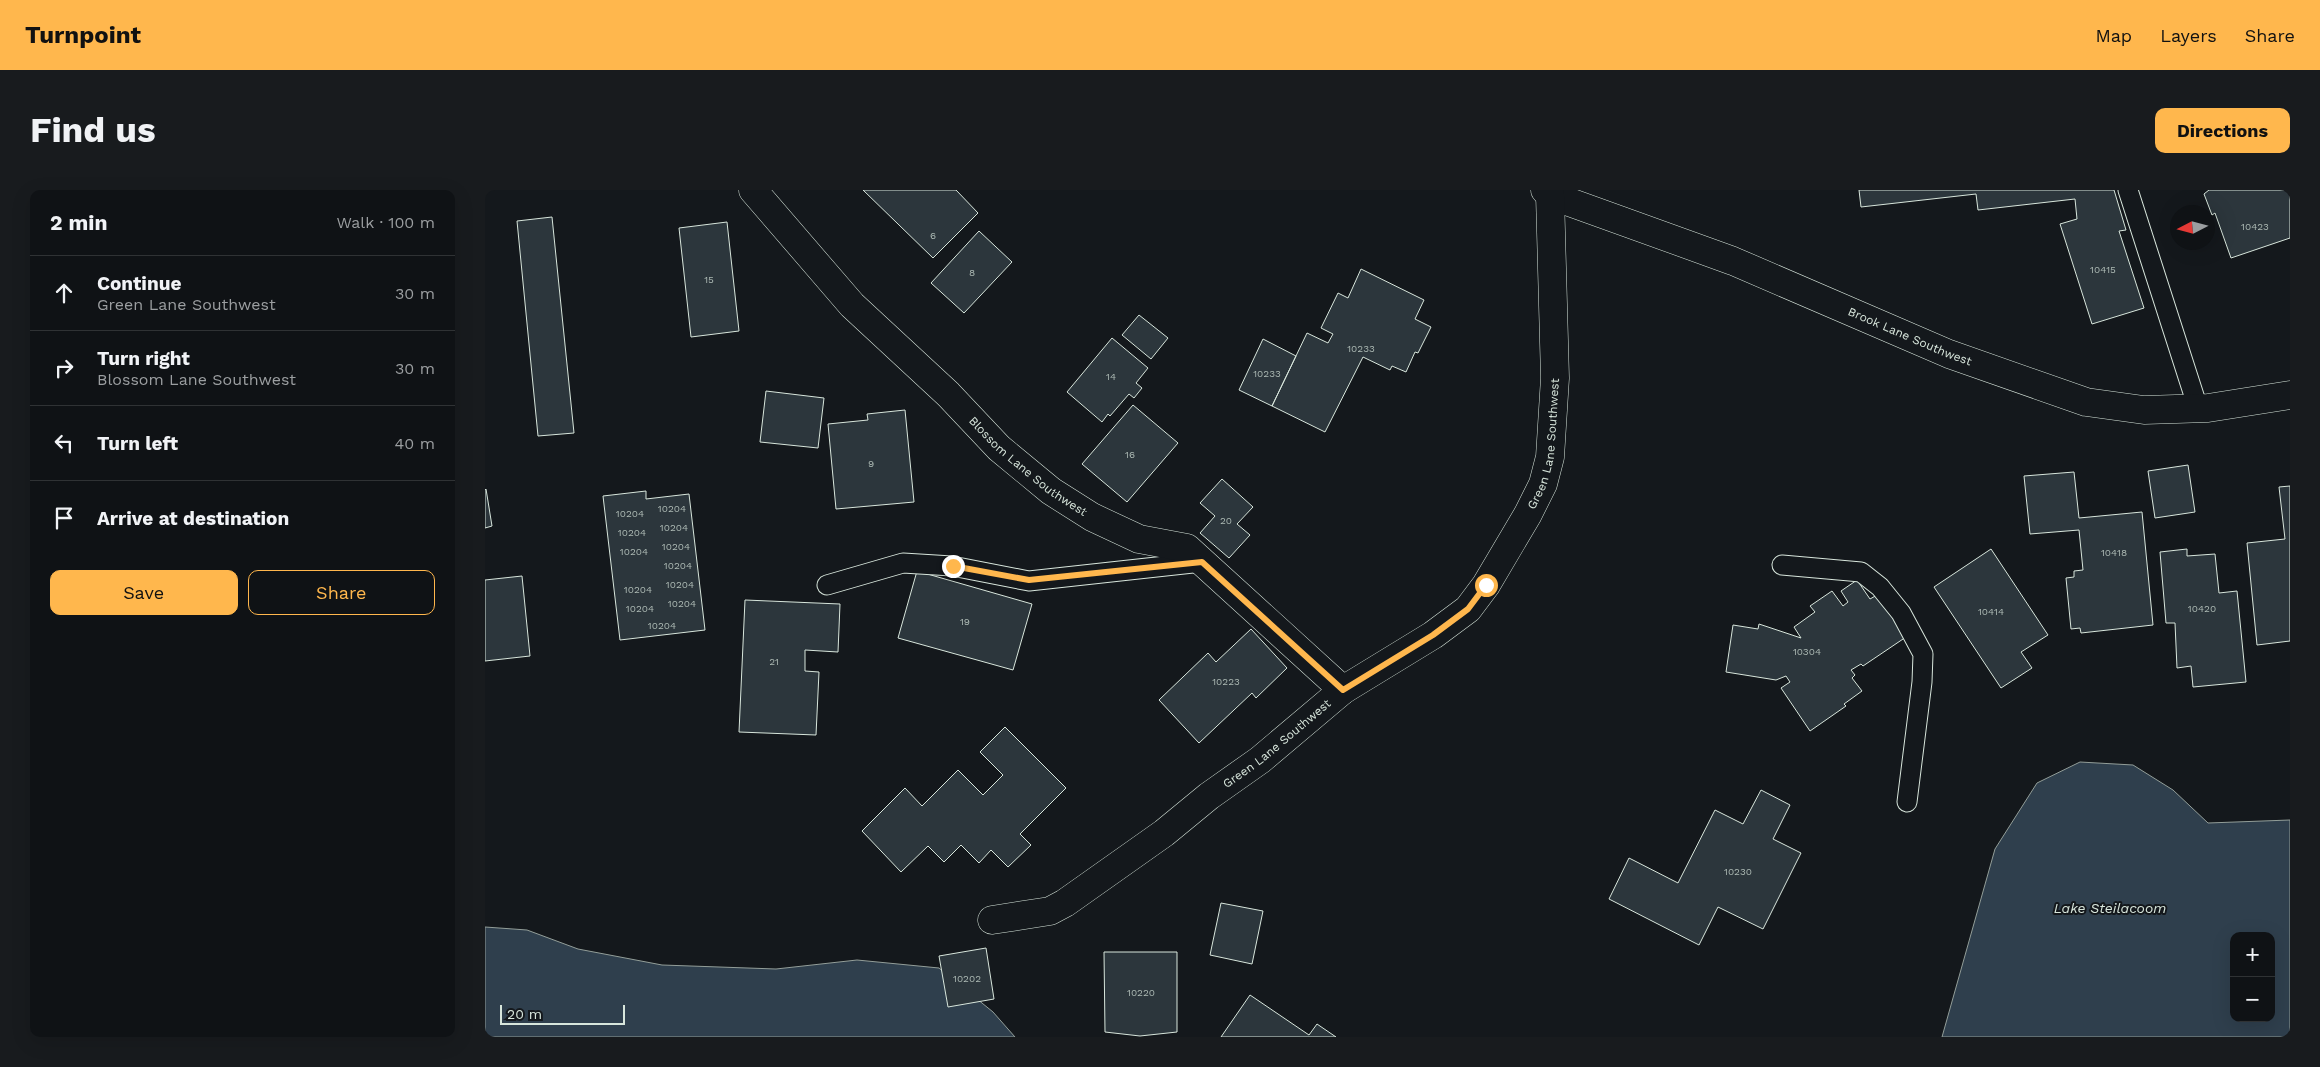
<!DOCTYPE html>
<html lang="en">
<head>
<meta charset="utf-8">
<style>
	:root { --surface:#0f1215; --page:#181b1e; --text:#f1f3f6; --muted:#9b9ea0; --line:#2f3234; --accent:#ffb74d }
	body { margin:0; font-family:"Work Sans",sans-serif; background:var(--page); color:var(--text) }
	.controls { position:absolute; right:15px; bottom:15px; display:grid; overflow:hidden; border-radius:10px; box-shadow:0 5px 20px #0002 }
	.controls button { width:45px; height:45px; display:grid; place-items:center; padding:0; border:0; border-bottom:1px solid var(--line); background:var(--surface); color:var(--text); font:25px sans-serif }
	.compass { position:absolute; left:1685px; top:15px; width:45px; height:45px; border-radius:50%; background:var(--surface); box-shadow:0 5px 20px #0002; rotate:264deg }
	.scale { position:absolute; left:15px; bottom:12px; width:125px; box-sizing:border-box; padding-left:5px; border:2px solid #d8e6dc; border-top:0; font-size:14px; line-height:18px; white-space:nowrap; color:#d8e6dc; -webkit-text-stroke:4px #14181c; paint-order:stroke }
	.stop { position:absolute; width:15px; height:15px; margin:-11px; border:4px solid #ffb74d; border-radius:50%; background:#fff }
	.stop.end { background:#ffb74d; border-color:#fff; box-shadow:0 1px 5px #0008 }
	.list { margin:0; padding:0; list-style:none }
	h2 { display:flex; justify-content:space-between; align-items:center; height:65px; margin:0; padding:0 20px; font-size:21px }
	h2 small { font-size:16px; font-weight:400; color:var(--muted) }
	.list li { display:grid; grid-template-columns:32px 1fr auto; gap:15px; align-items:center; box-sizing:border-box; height:75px; padding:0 20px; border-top:1px solid var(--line) }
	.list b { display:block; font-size:19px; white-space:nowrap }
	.list p { margin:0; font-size:16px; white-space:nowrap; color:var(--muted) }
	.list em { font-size:16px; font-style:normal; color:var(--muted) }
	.actions { display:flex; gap:10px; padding:15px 20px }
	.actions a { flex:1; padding:11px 0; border:1px solid var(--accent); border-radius:10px; text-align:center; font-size:18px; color:var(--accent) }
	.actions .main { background:var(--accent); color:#111 }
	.icon { flex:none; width:28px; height:28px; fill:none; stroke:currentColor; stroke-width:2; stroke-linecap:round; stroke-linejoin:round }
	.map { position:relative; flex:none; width:1805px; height:847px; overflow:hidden; border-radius:10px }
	header { display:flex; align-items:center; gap:30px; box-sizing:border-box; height:70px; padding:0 25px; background:var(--accent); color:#111 }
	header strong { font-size:24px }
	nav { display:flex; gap:28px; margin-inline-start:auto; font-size:18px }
	.intro { display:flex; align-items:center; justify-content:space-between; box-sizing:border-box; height:120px; padding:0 30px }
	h1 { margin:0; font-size:35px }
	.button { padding:12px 22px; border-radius:10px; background:var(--accent); color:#111; font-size:18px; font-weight:700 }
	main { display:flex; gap:30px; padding:0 30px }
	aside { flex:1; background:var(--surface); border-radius:10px; box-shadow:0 5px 20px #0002 }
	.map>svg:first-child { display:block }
</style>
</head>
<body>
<header>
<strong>Turnpoint</strong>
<nav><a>Map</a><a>Layers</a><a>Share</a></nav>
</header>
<div class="intro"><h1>Find us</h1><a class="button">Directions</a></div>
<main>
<aside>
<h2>2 min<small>Walk · 100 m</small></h2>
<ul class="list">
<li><svg class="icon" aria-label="ahead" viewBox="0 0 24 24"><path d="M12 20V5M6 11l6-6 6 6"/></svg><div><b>Continue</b><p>Green Lane Southwest</p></div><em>30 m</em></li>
<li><svg class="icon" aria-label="right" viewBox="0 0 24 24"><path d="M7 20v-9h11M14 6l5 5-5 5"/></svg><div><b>Turn right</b><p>Blossom Lane Southwest</p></div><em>30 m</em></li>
<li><svg class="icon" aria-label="left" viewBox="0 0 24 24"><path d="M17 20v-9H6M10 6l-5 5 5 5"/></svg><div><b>Turn left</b></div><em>40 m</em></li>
<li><svg class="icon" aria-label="arrive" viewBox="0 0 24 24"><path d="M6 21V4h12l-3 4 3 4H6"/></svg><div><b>Arrive at destination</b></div></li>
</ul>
<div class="actions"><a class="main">Save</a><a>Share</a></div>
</aside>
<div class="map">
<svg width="1805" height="847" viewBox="0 0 1805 847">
	<rect width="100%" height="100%" fill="#14181c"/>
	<path fill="#2f3f4d" stroke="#939e99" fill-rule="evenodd" d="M1595,572L1648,575L1688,600L1723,633L1805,630V847H1457L1510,659L1552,593ZM1749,746H1786V828H1749Z
		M0,737L42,740L93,759L177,775L291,779L372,770L454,778L508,822L530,847H0Z"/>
	<path fill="#2c363c" stroke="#d8e6dc" d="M378,0H471L493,23L448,68Z
		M1374,0H1629L1641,40L1634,41L1659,118L1607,134L1575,34L1592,29L1590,9L1493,20L1491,4L1376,17Z
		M1724,0H1805V48L1746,68L1730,23L1727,25L1719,4Z
		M67,27L89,243L53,246L32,31Z
		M242,32L254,141L206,147L194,38Z
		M494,41L527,72L479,123L446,93Z
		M876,79L939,110L930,129L946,137L933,163L930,162L921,182L907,176L905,180L878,167L840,242L787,216L822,143L843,153L848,144L836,138L853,103L863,108Z
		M654,125L683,148L666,169L637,145Z
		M627,148L663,178L651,193L657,198L649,208L644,204L625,226L623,224L617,232L582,202Z
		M778,149L811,166L787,216L754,200Z
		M281,201L339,208L333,258L275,252Z
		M648,215L693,253L642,312L597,274Z
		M420,220L429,312L351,319L343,234L383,230L382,224Z
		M1703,275L1710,322L1670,328L1663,281Z
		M1589,282L1594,328L1657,322L1668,435L1596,443L1595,438L1586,439L1581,388L1589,387V381L1598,380L1594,340L1545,344L1539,286Z
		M737,289L768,317L752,334L765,345L744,368L715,343L730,326L715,313Z
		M1805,296V451L1772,455L1762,353L1800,349L1794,297Z
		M1,299L7,336L0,338V300Z
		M161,301V309L204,304L220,440L135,450L118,306Z
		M1506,359L1563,445L1536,462L1547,478L1516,498L1449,397Z
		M1702,359V366L1730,364L1734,403L1752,401L1761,492L1708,497L1706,476L1692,478L1690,433H1681L1675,362Z
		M432,381L547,414L528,480L413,448Z
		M37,386L45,466L0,471V390Z
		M1372,390L1385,409L1392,405L1421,447L1378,476L1376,474L1366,480L1370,485L1367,488L1377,501L1359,514L1361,516L1325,541L1296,498L1305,492L1301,486L1291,490L1241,482L1248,435L1273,439L1274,434L1316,448L1309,437L1330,422L1325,416L1347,401L1358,416L1363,412L1356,401Z
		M260,410L355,414L353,462L320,460V481L334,482L331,545L254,542Z
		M766,439L802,478L771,508L767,503L714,553L674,510L723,463L731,472Z
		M520,537L581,598L535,644L546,655L523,677L506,660L494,673L476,655L459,672L443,656L416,682L377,641L420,598L437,616L473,580L498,605L518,585L495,562Z
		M1276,600L1305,615L1288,649L1316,663L1278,739L1233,717L1214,755L1124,709L1144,668L1193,693L1230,620L1258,634Z
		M736,713L778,721L767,774L725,765Z
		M501,758L509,809L463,817L454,766Z
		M619,762H692V842L655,846L620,842Z
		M765,805L824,845L832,834L851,847H736Z"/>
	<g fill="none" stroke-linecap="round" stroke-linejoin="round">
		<g stroke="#d8e6dc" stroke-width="21">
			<path id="service" d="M1643,0L1713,218
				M1297,375L1376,382L1395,397L1416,423L1438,464L1437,492L1422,612
				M342,395L418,373L467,376L544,391L717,372"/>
		</g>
		<g stroke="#d8e6dc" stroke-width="29">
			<g id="minor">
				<path id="s1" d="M268,0L367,115L463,204L514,258L566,301L607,327L654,349L702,358L858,500"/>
				<path id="s2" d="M1060,0L1065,5L1248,71L1464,164L1601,212L1659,220L1723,218L1805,205"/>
				<path id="s3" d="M507,730L565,721L580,713L679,643L724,606L775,570L858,500L948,445L983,419L1001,395L1043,324L1058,294L1065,267L1070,188L1065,5"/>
			</g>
		</g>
		<use href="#service" stroke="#14181c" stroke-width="19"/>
		<use href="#minor" stroke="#14181c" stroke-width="28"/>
	</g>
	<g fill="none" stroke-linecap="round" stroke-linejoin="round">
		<path stroke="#ffb74d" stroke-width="6" d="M468,376L544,390L717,372L858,500L948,445L983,419L1001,395"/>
	</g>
	<g text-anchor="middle" stroke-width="4" stroke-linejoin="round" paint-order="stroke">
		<g font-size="10" fill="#adbab4">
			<text x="1770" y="40">10423</text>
			<text x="448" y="49">6</text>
			<text x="1618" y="83">10415</text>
			<text x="487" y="86">8</text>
			<text x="224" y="93">15</text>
			<text x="876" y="162">10233</text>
			<text x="782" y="187">10233</text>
			<text x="626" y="190">14</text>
			<text x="645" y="268">16</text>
			<text x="386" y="277">9</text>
			<text x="187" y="322">10204</text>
			<text x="145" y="327">10204</text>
			<text x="741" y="334">20</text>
			<text x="189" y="341">10204</text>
			<text x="147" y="346">10204</text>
			<text x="191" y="360">10204</text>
			<text x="149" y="365">10204</text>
			<text x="1629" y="366">10418</text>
			<text x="193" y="379">10204</text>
			<text x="195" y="398">10204</text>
			<text x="153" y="403">10204</text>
			<text x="197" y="417">10204</text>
			<text x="155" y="422">10204</text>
			<text x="1717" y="422">10420</text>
			<text x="1506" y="425">10414</text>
			<text x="480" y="435">19</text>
			<text x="177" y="439">10204</text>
			<text x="1322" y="465">10304</text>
			<text x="289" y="475">21</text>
			<text x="741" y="495">10223</text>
			<text x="1253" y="685">10230</text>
			<text x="482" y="792">10202</text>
			<text x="656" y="806">10220</text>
		</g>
		<g font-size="12" fill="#d8e6dc" stroke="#14181c">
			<text dy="4" stroke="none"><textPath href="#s2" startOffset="394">Brook Lane Southwest</textPath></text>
			<text dy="4" stroke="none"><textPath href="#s3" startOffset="761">Green Lane Southwest</textPath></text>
			<text dy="4" stroke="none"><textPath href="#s1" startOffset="391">Blossom Lane Southwest</textPath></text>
			<text dy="4" stroke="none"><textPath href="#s3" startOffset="341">Green Lane Southwest</textPath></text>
		</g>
		<g font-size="14" font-style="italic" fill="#d8e6dc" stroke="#14181c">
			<text x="1625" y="723">Lake Steilacoom</text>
		</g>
	</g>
</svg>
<div class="controls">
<button>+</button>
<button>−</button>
</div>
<svg class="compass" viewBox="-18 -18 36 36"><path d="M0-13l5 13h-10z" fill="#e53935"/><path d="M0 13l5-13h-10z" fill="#9b9ea0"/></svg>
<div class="scale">20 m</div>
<div class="stop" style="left:1001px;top:395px"></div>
<div class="stop end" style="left:468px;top:376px"></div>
</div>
</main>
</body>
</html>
